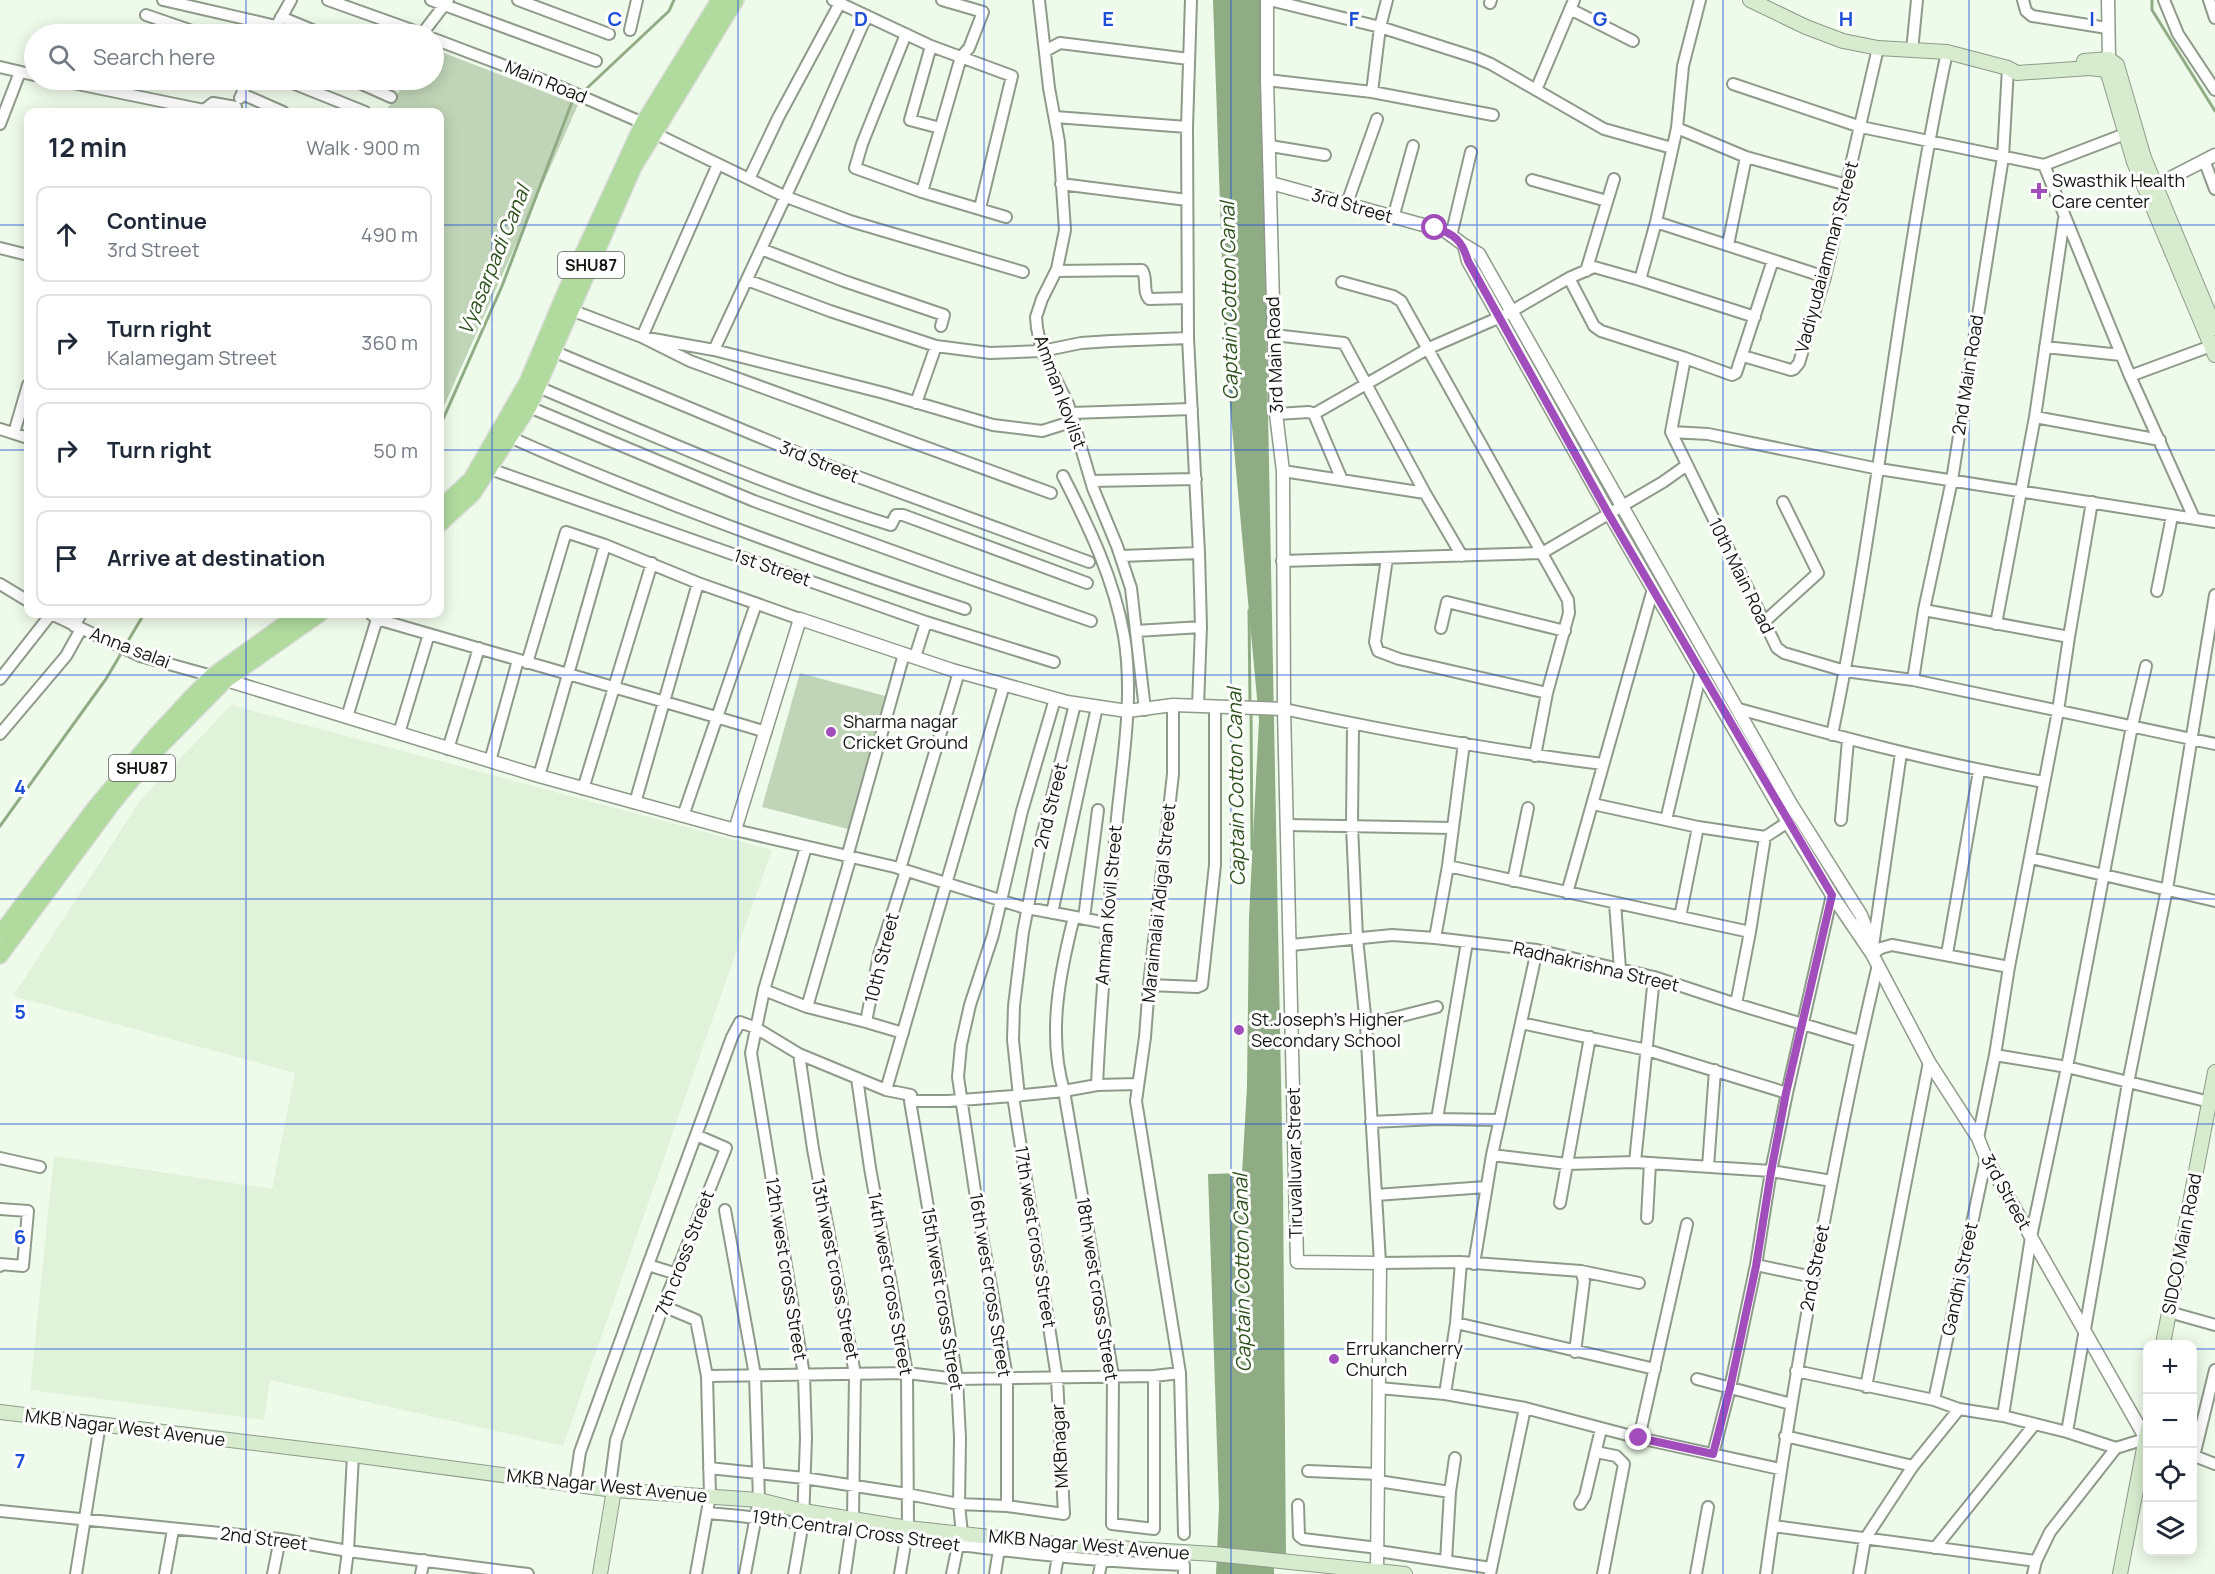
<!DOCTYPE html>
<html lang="en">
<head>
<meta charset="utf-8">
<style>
	:root { --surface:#fff; --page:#f2f2f3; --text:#1f2937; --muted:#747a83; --line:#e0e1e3 }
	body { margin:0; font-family:Manrope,sans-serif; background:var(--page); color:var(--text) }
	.controls { position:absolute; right:18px; bottom:18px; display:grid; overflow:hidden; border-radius:12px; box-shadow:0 3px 15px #0003 }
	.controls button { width:54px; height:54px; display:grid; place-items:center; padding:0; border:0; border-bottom:2px solid var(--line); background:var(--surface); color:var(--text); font:30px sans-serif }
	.stop { position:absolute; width:18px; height:18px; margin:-14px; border:4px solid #a14dbc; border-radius:50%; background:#fff }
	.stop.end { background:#a14dbc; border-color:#fff; box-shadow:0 2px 6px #0008 }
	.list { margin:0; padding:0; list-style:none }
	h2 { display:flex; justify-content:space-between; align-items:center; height:78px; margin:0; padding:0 24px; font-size:26px }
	h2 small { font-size:20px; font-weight:400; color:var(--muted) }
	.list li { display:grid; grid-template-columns:39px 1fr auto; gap:18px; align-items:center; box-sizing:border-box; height:96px; margin:0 12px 12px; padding:0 12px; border:2px solid var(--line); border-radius:12px }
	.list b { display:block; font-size:22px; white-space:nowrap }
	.list p { margin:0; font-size:20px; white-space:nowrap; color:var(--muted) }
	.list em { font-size:20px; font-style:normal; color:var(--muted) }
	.icon { flex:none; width:33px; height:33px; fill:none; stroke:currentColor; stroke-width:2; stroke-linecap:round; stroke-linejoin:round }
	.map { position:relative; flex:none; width:2215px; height:1574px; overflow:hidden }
	.search { position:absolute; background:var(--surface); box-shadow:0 3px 15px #0003; left:24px; top:24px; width:420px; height:66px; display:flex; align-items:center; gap:15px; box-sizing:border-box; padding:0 21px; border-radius:33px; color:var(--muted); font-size:22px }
	.panel { position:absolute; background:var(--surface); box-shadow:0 3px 15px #0003; left:24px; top:108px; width:420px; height:510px; border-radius:12px }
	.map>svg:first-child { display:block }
</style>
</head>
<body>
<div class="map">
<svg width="2215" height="1574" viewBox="0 0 2215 1574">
	<rect width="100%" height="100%" fill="#effbea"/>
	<path fill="#e1f2da" d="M231,705L772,850L563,1446L270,1380L264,1420L30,1390L54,1156L272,1189L295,1073L13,996L140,801Z"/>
	<path fill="#c0d5b8" d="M434,49L578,105L440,415V112H385L407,80H434Z
		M800,673L889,697L852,830L762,807Z"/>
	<path fill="#90ac85" d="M1213,0H1260L1283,1182L1286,1558L1274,1559V1574H1216L1219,1507L1208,1174L1242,1173L1247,1087L1249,917L1259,720L1225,351Z"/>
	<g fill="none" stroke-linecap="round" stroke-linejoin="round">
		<path stroke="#90ac85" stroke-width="3" d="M2152,0V10L2215,111
			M586,89L669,11L674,0
			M440,426L502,286L572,102
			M1249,610L1250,705
			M125,646L144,614
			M1251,712L1252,849
			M0,826L106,679L122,652"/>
		<g stroke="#8e9a8a" stroke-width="14">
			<path id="minor" d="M163,0L276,26
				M328,0L423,34
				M431,0L596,61
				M518,0L609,34
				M833,0L931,46L1012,76L980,208
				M1039,0L1049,88L1059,142L1065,230L1057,269L1042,299L1036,317L1037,328L1042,351L1068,404L1093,488L1117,546L1131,588L1145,710
				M1191,0L1187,127L1188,338L1199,553L1201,627L1198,706
				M1270,0L1380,27L1477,58L1491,64L1604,129L1672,148
				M2023,0L2026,11L2032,16L2107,28
				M2164,0L2178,34L2215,90
				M2209,0L2215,18
				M1490,3L1491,0
				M1570,9L1633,41
				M146,15L201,34
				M281,17L322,34
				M630,30L637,0
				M272,34L291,0
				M422,34L448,0
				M906,34L862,144L855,168L922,192L1006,217
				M434,39L553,84L643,123L654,133L784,196L850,221L1023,272
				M931,46L910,120L940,128
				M1045,51L1060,43L1189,59
				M1912,51L1917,0
				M0,67L34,75
				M58,80L204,110L213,103L236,107
				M232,80L246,84
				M285,80L365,112
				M353,80L391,97
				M1267,80L1372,92L1493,115
				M1733,84L1861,127L2044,165L2130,376L2194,518
				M1536,90L1574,0
				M1372,92L1380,27L1387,0
				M242,94L283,112
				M240,98L248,80
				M1055,117L1187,127
				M0,124L20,72
				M1677,128L1746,157L1847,185
				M1270,146L1325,155
				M2204,160L2215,189
				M718,164L642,337L690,361L1051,493
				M2044,165L2125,134
				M749,179L778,118L840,3
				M1532,180L1607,201
				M1061,184L1187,200
				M922,192L961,57L969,48L983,12L942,0
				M1347,203L1377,119
				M1393,218L1413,146
				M1656,222L1825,277
				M1451,236L1471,152
				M1728,245L1746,157
				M0,248L28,255
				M761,249L844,281L944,315L941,326
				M1056,271L1142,270C1148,278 1142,291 1149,299L1188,298
				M1586,271L1614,179
				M1569,278L1594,326L1601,331L1685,358L1671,432L1777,648L1784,653L1845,671L1913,680L2215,744
				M747,280L830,311L936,346L990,353L1042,351L1081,343L1111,341L1188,338
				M1640,280L1755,317
				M1342,282L1393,296L1401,301L1568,600L1569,613L1547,693L1535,756
				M571,310L642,337L714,350L884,393L993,425L1042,431L1074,421
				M1274,335L1344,343L1425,493L1462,556
				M2045,347L2121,355
				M714,350L816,131L866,17
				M553,351L834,468L1089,562
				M1743,356L1791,370L1794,369L1799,363L1825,277L1878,48
				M1685,358L1732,375L1736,373L1773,260
				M2130,376L2211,346
				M538,387C654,436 770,488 891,525L896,515H903L1087,583
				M916,403L936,346
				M529,407L754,501L954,573L1091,621
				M1071,413L1192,409
				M1276,414L1309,412L1314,414L1429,348L1505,315L1569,278L1594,267L1640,280L1656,222L1677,128L1683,66L1700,0
				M1314,414L1342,480
				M2035,417L2160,440
				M0,429L28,438
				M1671,432L1708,434L1879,469L2215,522
				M14,433L28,385
				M510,437C564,462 619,483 674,505C770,542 867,577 965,609
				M490,469L926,622L1054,662
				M1283,471L1425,493
				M1063,476C1089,527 1114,579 1124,636C1134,696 1123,758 1117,818C1109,906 1101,995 1097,1085
				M1091,481L1196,479
				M1121,556L1199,553
				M1387,558L1375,642L1378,651L1399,659L1547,693
				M1282,561L1542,553L1663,482L1687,465
				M0,584L28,601
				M2157,591L2172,516
				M1924,610L2069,637
				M51,614L140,656L212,676
				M371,614L377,619C507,657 637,693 766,732
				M1763,623L1818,573L1783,502
				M1996,624L2035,417L2064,219
				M74,626L81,614
				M1441,628L1447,602L1565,631
				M1136,631L1201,627
				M915,657L926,622
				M527,663L566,532L605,545L698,583L800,619
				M0,679L51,614
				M1913,680L1924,610L1952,480L2003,157L2008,68
				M1173,705V774L1149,985L1145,1037L1136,1101L1180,1373L1184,1534
				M1284,709C1390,732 1496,751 1603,764
				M1739,709C1840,737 1940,764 2044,782
				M347,717L377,619
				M1353,724L1352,826L1357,938L1366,1025L1380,1263L1461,1262L1581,1271L1584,1281L1575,1352
				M399,733L429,634
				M0,734L66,656L81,629
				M1832,735C1879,509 1899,278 1947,52
				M448,749L479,648
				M490,761L518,660
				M539,776L605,545
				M583,789L652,563
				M635,803L698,583
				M1593,804L1698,827L1765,837L1788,822
				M683,816L756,604
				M1666,820L1701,672
				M1841,820L1848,740
				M1287,825L1453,828
				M735,830L895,867L1022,907L1107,923
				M2031,858L2215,901
				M1448,866L1750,932
				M900,869L959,672
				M1513,881L1528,808
				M1567,893L1653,589
				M1615,903L1620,969
				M1052,913L1097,707
				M1074,917C1060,972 1047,1034 1064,1091L1113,1376L1112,1524L1154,1529V1376
				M1680,917L1698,827
				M1084,918L1098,810
				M1435,938L1448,866L1464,743
				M1291,945L1392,935L1435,938L1537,950L1654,977L1736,1004L1859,1041
				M1870,951L1873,946L1901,753
				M1872,954L1881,948L1892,945L2009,967
				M1947,954L1979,771
				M1149,985L1197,987L1202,985L1215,865V707
				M764,990L807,1007L849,863L847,857L904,654
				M1736,1004L1750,932L1765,837
				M807,1007L866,1022L879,955L906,871
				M866,1022L903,1033
				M1521,1023L1647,1050L1787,1093
				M1366,1025L1437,1007
				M799,1054L813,1149L855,1374L853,1519L845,1574
				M1995,1055L2067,1067L2210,1102
				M857,1078L870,1168L907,1373L908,1528
				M886,1090L1004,685
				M1019,1096L1013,1040L1014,1006L1023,932L1040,845L1075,704
				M910,1101L957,1379L960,1438L959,1504L962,1534
				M1437,1119L1499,1120
				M1371,1122L1437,1119L1467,942
				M1978,1138L1995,1055L2009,967L2058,711L2069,637L2092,502
				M1492,1155L1567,1164L1635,1162L1771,1171L1832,1181
				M0,1158L40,1167
				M1635,1162L1654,977
				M1708,1167L1715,1070
				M1376,1195L1486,1187
				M1560,1203L1590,1037
				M0,1209L28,1211L23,1266L0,1264V1266
				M725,1210L755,1375L759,1500L745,1574
				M1647,1218L1650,1163
				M1474,1264L1492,1155L1537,950
				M648,1265L696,1135
				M1756,1265L1813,1277
				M1581,1271L1639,1283
				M663,1306L696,1320L707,1376L710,1496L696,1574
				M2169,1312L2215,1325
				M1456,1323L1655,1369
				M1796,1371L1934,1400L1959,1409L2003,1416L2067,1432L2116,1448
				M707,1376L907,1373L957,1379L1154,1376L1180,1373
				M1697,1379L1791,1404
				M1866,1387L1929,1062
				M1379,1388L1445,1394L1525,1408L1639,1438L1780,1469
				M1445,1394L1456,1323L1461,1262
				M1934,1400L1986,1158
				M2003,1416L2031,1237L2067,1067L2132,726L2146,666
				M2067,1432L2128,1083L2167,889L2215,595
				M1785,1436L1913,1466
				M1639,1438L1687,1224
				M1596,1452L1616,1456L1624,1464L1603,1574
				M1713,1454L1730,1388L1756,1265L1771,1171L1787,1093L1832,895
				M2192,1455L2215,1464
				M2194,1456L2215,1370
				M709,1468L804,1478L907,1494L959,1504L1007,1506L1064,1514L1057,1378L1013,1096
				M1308,1471L1378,1474
				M1378,1481L1450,1492
				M575,1485L580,1452L648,1265L677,1274
				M614,1490L611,1478L616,1440L663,1306L726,1148L696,1135L732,1037L740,1022L756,1028L799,1054L886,1090L911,1095L910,1101H948L1013,1096L1064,1091L1097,1085L1137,1084
				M1580,1504L1585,1496L1601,1429
				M1298,1505L1299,1536L1303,1539L1378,1548
				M1007,1506V1377L979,1218L958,1077L961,1045L970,1005L993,935L1022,811L1055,699
				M0,1511L280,1539L348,1551L528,1574
				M707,1513C774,1518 840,1529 906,1538C998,1550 1091,1562 1184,1565V1574
				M1773,1526L2036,1561
				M1935,1548L2034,1425
				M1378,1551L1491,1568
				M1446,1561L1450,1492L1455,1458
				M76,1574L100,1424
				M165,1574L173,1530
				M273,1574L280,1539
				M345,1574L348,1551L353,1455
				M421,1574L424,1560
				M794,1574L803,1522L806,1438L804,1375L751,1053L764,990L806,847
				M900,1574L906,1538
				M952,1574L958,1545
				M995,1574L999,1549
				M1055,1574L1058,1556
				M1099,1574L1102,1560
				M1490,1574L1525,1408
				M1696,1574L1708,1507
				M1766,1574C1783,1449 1804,1325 1828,1201C1843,1122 1859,1044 1878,965
				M1859,1574L1865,1539L1913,1466L1959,1409
				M2033,1574L2036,1561L2050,1532L2116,1448L2148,1438"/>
		</g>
		<g stroke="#8e9a8a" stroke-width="15">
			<path id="tertiary" d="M1267,0V80L1276,414L1283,471L1284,709L1297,1262L1380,1263L1377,1571
				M2108,0L2109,59
				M1271,183L1445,231L1464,245L1479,254L1791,804L1861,915L1866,928L1868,948
				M2147,190L2215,155
				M1464,245L1468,261L1609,513L1790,826L1832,895L1872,954L1929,1062L1978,1138L1986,1158L2145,1437
				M226,680L539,776L735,830L800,619L952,670L1067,702L1127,711L1173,705L1284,709"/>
		</g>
		<g stroke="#8e9a8a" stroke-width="16">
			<path id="secondary" d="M1750,0L1806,27L1843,41L1878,48L1947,52L2008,68L2017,73L2090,68L2107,70L2134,162L2215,355
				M2084,61L2109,59L2117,65L2144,158L2215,328
				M2163,1344L2215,1072
				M0,1412L353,1455L614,1490L759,1500L803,1511L908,1528L1054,1544L1214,1554L1405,1574
				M600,1574L614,1490
				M2120,1574L2148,1427"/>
		</g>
		<g stroke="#dedede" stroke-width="18">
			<path id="primary" d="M440,508L471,479L527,382L566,290L643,123L719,0
				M440,524L473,494L529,407L634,167L736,0
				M0,934L96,806L155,736L191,697L212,676L298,614
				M0,956L114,802L156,751L226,680L320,614"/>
		</g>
		<use href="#minor" stroke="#fff" stroke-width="10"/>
		<use href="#tertiary" stroke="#fff" stroke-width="12"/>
		<use href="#secondary" stroke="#d7ecce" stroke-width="14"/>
		<use href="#primary" stroke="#b0da9e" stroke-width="15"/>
	</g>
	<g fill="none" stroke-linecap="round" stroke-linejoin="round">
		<path stroke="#a14dbc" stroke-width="8" d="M1435,228C1455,234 1462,241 1468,261L1608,513L1832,895L1786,1093L1771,1172L1756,1266L1730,1388L1713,1454L1639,1438"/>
	</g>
	<path fill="none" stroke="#1d4ed8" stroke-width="1.5" stroke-opacity="0.55" d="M246,0V34M492,0V1574M738,0V1574M984,0V1574M1231,0V1574M1477,0V1574M1723,0V1574M1969,0V1574M246,80V112M0,225H28M440,225H2215M0,450H28M440,450H2215M246,614V1574M0,675H2215M0,899H2215M0,1124H2215M0,1349H2148M2192,1349H2215"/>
	<g fill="#a14dbc" stroke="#fff" stroke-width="2">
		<path d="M2036 182h6v6h6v6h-6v6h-6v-6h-6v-6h6z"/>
		<circle cx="831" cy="732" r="6"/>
		<circle cx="1239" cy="1030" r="6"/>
		<circle cx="1334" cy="1359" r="6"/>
	</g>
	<g text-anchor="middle" stroke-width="6" stroke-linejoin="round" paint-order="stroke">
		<g fill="#fff" stroke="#595c58" stroke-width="1.5">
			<rect x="558" y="252" width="66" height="26" rx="4.5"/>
			<rect x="109" y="755" width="66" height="26" rx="4.5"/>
		</g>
		<g font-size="16" font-weight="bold" fill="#121610">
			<text x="591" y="271">SHU87</text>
			<text x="142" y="774">SHU87</text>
		</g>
		<g font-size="18" fill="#121610" stroke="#fff">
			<text transform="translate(546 82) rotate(22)" y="6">Main Road</text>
			<text transform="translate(1352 206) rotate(16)" y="6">3rd Street</text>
			<text transform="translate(1827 257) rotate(-75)" y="6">Vadiyudaiamman Street</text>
			<text transform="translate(1275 355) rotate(-92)" y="6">3rd Main Road</text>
			<text transform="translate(1968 375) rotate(-81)" y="6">2nd Main Road</text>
			<text transform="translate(1060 392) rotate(70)" y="6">Amman kovilst</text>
			<text transform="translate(819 462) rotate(22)" y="6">3rd Street</text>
			<text transform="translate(772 568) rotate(19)" y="6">1st Street</text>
			<text transform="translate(1741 576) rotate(64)" y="6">10th Main Road</text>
			<text transform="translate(130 648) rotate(21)" y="6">Anna salai</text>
			<text transform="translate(1051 806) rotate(-76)" y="6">2nd Street</text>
			<text transform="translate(1159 903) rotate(-84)" y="6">Maraimalai Adigal Street</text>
			<text transform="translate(1109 905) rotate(-85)" y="6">Amman Kovil Street</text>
			<text transform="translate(882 958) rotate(-76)" y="6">10th Street</text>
			<text transform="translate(1596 967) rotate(13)" y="6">Radhakrishna Street</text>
			<text transform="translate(1295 1163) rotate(-91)" y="6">Tiruvalluvar Street</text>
			<text transform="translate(2006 1192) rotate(61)" y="6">3rd Street</text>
			<text transform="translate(1035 1237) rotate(81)" y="6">17th west cross Street</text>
			<text transform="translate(2182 1244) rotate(-79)" y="6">SIDCO Main Road</text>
			<text transform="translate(685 1253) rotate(-69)" y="6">7th cross Street</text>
			<text transform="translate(1815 1268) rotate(-79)" y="6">2nd Street</text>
			<text transform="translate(786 1269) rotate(81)" y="6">12th west cross Street</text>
			<text transform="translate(835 1269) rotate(79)" y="6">13th west cross Street</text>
			<text transform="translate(1960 1279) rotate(-78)" y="6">Gandhi Street</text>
			<text transform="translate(890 1284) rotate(80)" y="6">14th west cross Street</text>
			<text transform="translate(990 1285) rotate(81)" y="6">16th west cross Street</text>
			<text transform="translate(1097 1289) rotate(81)" y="6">18th west cross Street</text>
			<text transform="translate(942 1299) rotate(81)" y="6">15th west cross Street</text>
			<text transform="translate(125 1428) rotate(7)" y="6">MKB Nagar West Avenue</text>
			<text transform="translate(1060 1446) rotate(-93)" y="6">MKBnagar</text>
			<text transform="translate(607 1486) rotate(6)" y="6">MKB Nagar West Avenue</text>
			<text transform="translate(856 1531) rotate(8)" y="6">19th Central Cross Street</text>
			<text transform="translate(264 1539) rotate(7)" y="6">2nd Street</text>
			<text transform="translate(1089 1545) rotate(5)" y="6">MKB Nagar West Avenue</text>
		</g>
		<g font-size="18" fill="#121610" stroke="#fff" text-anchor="start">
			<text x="2052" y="187">Swasthik Health<tspan x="2052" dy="21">Care center</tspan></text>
			<text x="843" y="728">Sharma nagar<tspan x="843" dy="21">Cricket Ground</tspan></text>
			<text x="1251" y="1026">St.Joseph's Higher<tspan x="1251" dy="21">Secondary School</tspan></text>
			<text x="1346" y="1355">Errukancherry<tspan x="1346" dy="21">Church</tspan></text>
		</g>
		<g font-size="20" font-style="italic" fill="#2c511a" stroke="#fff">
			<text transform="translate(494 260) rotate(-68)" y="7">Vyasarpadi Canal</text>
			<text transform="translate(1229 301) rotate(-91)" y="7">Captain Cotton Canal</text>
			<text transform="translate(1236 787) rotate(-91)" y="7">Captain Cotton Canal</text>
			<text transform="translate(1242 1273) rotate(-91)" y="7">Captain Cotton Canal</text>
		</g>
	</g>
	<g font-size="20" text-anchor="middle" font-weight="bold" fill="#1d4ed8" stroke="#fff" stroke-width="6" stroke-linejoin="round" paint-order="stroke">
		<text x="615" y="26">C</text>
		<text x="861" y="26">D</text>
		<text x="1108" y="26">E</text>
		<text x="1354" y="26">F</text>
		<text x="1600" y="26">G</text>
		<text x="1846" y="26">H</text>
		<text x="2092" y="26">I</text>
		<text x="20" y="794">4</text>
		<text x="20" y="1019">5</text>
		<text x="20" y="1244">6</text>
		<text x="20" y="1468">7</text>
	</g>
</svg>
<div class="controls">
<button>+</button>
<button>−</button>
<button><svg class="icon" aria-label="locate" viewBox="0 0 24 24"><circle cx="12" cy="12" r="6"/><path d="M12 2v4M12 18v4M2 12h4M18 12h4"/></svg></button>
<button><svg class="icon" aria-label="layers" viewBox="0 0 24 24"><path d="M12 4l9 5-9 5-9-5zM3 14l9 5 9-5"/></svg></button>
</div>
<div class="stop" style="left:1435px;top:228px"></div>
<div class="stop end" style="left:1639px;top:1438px"></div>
<div class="search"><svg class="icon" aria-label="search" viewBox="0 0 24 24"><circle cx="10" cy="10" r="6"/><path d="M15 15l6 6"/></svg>Search here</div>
<section class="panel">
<h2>12 min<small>Walk · 900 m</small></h2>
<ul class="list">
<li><svg class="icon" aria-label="ahead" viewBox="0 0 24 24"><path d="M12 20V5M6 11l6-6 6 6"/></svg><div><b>Continue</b><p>3rd Street</p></div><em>490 m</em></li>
<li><svg class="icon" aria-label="right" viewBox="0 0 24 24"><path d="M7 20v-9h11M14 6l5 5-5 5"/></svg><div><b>Turn right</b><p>Kalamegam Street</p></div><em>360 m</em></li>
<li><svg class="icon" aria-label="right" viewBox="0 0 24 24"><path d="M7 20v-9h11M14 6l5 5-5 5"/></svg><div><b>Turn right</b></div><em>50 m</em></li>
<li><svg class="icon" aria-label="arrive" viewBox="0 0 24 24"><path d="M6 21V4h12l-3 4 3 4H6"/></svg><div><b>Arrive at destination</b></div></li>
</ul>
</section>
</div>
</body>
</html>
